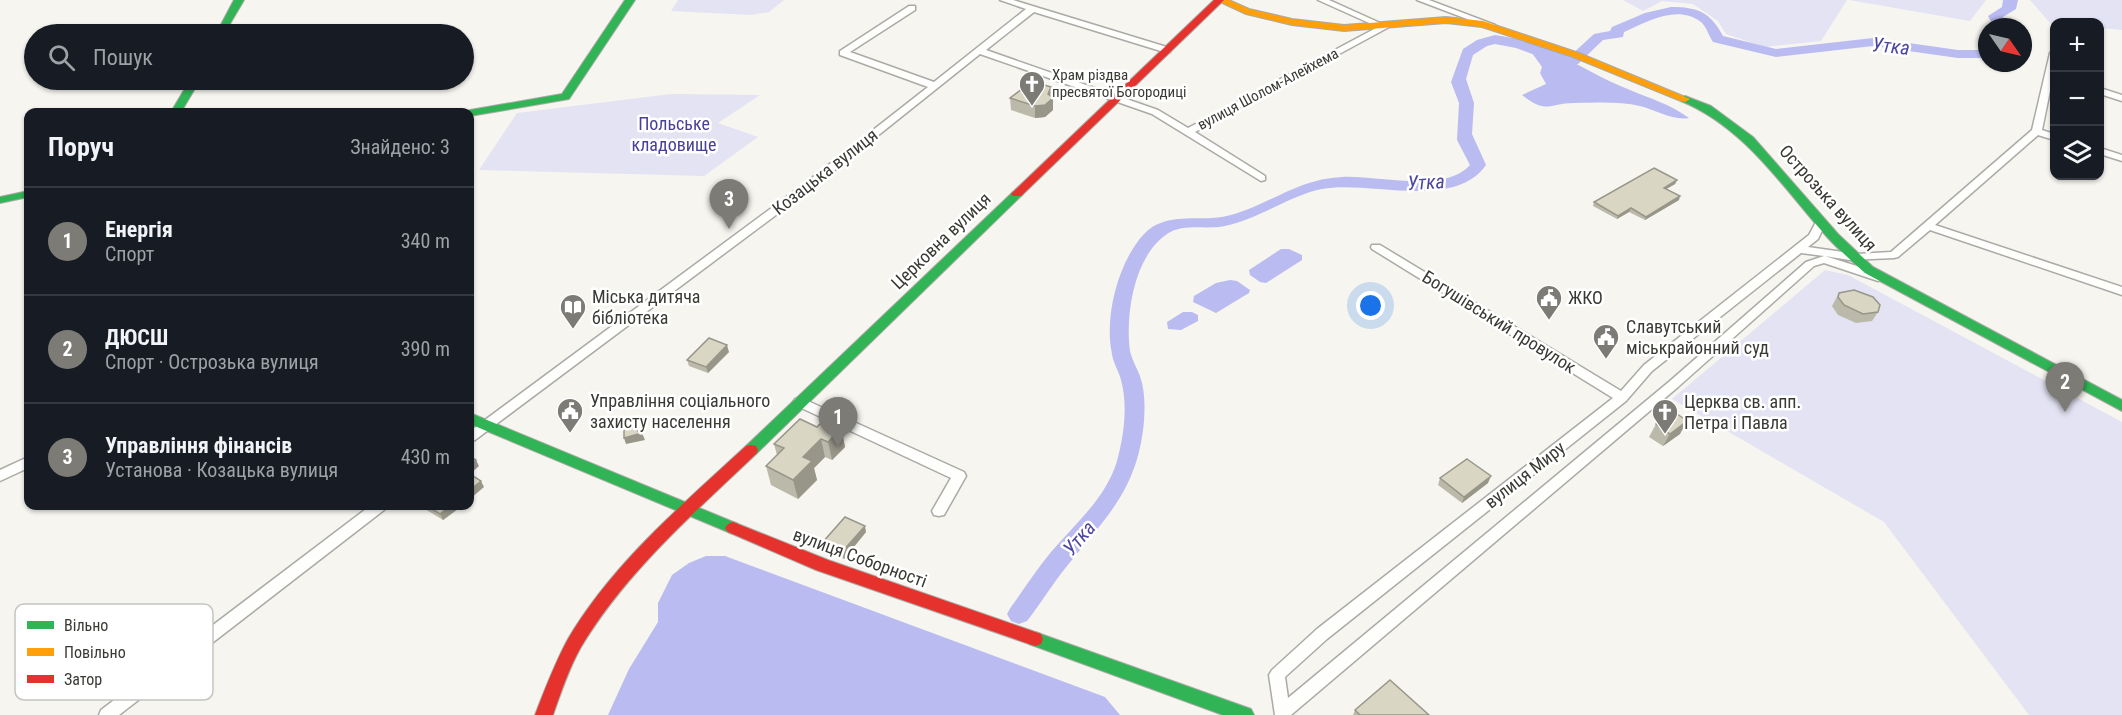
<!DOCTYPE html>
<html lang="uk">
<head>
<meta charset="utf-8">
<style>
	:root { --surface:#171b24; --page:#20242c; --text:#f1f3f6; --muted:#9ea1a6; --line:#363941; --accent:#7c7b76 }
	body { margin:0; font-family:"Roboto Condensed",sans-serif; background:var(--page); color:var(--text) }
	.controls { position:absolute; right:18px; top:18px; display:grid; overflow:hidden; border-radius:12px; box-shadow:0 2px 4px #0004 }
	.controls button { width:54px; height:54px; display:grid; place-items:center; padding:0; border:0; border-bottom:2px solid var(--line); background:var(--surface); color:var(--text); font:30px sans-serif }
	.compass { position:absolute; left:1978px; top:18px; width:54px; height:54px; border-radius:50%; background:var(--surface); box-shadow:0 2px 4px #0004; rotate:124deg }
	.you { position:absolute; left:1371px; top:306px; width:21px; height:21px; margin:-15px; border:4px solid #fff; border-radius:50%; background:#1a73e8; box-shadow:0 0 0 9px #1a73e833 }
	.badge { display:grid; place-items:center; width:39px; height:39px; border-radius:50%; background:var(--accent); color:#fff; font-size:20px; font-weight:700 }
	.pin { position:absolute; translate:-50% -50px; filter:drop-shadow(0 2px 3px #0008) }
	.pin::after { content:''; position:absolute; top:32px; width:21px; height:18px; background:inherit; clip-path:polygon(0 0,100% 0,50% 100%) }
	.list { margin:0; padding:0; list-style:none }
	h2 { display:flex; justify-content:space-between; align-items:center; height:78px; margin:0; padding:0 24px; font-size:26px }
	h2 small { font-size:20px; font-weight:400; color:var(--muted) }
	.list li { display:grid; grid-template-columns:39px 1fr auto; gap:18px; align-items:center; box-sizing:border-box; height:108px; padding:0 24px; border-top:2px solid var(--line) }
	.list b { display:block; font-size:22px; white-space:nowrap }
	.list p { margin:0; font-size:20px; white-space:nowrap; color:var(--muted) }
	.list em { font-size:20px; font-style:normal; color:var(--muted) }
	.icon { flex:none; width:33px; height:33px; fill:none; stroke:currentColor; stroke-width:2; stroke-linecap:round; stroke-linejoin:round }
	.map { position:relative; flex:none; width:2122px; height:715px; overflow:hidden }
	.search { position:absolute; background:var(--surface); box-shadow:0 2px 4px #0004; left:24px; top:24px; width:450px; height:66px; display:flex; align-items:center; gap:15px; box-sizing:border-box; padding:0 21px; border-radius:33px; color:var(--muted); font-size:22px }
	.panel { position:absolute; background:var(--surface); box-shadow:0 2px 4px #0004; left:24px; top:108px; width:450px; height:402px; border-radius:12px }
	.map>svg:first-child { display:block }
</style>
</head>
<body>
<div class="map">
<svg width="2122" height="715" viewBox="0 0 2122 715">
	<rect width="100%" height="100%" fill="#f6f5ef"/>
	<path fill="#e3e3f3" d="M678,0H784L769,12L751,15L671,11Z
		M1623,0H1847L1821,41L1764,47L1726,34L1718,21L1693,4L1662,1L1643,11Z
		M1849,0H1986L1970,21Z
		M2030,0H2122V30L2100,28V22L2050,23Z
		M671,94L760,95L718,123L758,137L704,176L479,170L517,113Z
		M1825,270L1848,275L2122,422V715H2029L1884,522L1672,399Z"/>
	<path fill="#babbf0" d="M1545,50C1575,61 1601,79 1630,90C1651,99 1670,104 1689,118C1673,121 1656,110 1640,106C1619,101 1595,103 1574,103C1548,103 1548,115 1522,95L1546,84L1540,73L1542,67L1532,53Z
		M1281,249H1289L1302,255V260L1266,283L1260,282L1250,275L1249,270Z
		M1230,280L1237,281L1250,290L1249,293L1216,313L1193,302L1194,296L1216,283Z
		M1183,312H1192L1198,315V321L1181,330L1168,329L1167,322Z
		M706,556H725L1105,697L1120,715H608L629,669L658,622V603L672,575L689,563Z"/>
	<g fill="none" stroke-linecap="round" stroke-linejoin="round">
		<path fill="#babbf0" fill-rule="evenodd" d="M2003,0H2018L2016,9L2003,17L2008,27H1994L1988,16L2002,7Z
			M1671,7C1698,7 1710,12 1723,36L1776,49L1873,38L1958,50H1987V58H1958L1873,46L1776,57L1713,42C1709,36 1706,26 1701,22C1677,4 1647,22 1624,32L1623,37L1603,40L1578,64H1560L1516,48L1495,44L1487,46L1473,55L1466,79L1474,103L1472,134L1486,165C1454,211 1369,180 1322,189C1288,196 1259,219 1225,226C1207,230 1183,223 1167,234C1134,256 1125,315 1130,351C1132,360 1137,368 1140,376C1145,391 1145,406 1144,421C1138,489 1107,516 1067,566C1053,583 1041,603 1027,621L1019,624L1011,621L1007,614L1011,607C1024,589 1037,569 1051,552C1076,523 1106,498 1117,461C1124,436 1128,405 1121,380C1119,371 1113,363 1112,354C1104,317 1118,262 1144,234C1165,212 1196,221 1222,217C1265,209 1294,179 1342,177C1378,175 1444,194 1470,165L1457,140L1459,103L1451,82L1463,49L1477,40L1495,35L1513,38L1570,56L1594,34L1610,31L1612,27L1645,13Z"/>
		<g stroke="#abaaa6" stroke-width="3">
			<path id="street" d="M1000,0H1013L1170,48V52H1164L1034,12L986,50L1158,110L1188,128L1378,27L1318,0H1329L1389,27L1195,132L1265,176V180L1261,181L1152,114L980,54L816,185L475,440L470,442V431L808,181L928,87L840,55V51L909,6H915V10L850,52L934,82L1026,9Z
				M1417,0H1429L1495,25L1488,27Z
				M2054,50V71L2042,130L2054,134V140L2038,135L1935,225L2122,287V295L1930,230L1898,257L1894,258L1849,260L1825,256L1882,274L1884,277L1878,281L1824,263L1814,266L1678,387L1291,715H1275L1269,675L1272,670L1317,629L1613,398L1372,249L1371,247L1372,245H1380L1621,391L1644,365L1809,235L1817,220L1821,219L1826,222L1818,239L1808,247L1857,254L1891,252L2032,130L2050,53ZM1801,253L1824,256L1806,262L1670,381L1288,698L1285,677L1327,639L1626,401L1652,371Z
				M2100,88L2122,95V101L2100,94Z
				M2100,148L2122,155V161L2100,154Z
				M799,397L964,472L966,476L944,515L939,516L934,515L932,511L951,478L795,405L793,402L795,399Z
				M28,457V468L0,481V470Z
				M370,506H386L384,510L119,715H99L101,710Z"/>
		</g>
		<g stroke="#abaaa6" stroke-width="2">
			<path id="fast" d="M234,0H244L224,34H216Z
				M625,0H635L569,99L470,116V112H465L470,110L562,94Z
				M190,80H200L181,112H171Z
				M1685,96L1711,106L1753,137L1838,234L1873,267L2122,400V411L1865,273C1852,261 1839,250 1828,238C1783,188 1746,128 1681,101L1680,99Z
				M28,191V197L0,203V197Z
				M1017,191L1021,192L1023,194L1021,196L756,454H746L744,450L746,446L1013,192Z
				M470,413L738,524L741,528L738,532L733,534L728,532L470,424Z
				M1035,632L1251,709L1254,715H1223L1029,644L1027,639L1029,634Z"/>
		</g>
		<g stroke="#abaaa6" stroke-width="2">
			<path id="slow" d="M1216,0H1229L1249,9L1292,19L1344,25L1446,17L1483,21L1579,53L1690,99L1685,102L1681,101L1573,57L1482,27L1446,23L1344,31L1292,25L1246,14Z"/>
		</g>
		<g stroke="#abaaa6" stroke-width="2">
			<path id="jam" d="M1214,0H1224L1021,196H1013L1011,194L1013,192Z
				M751,445L756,446L758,450L756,454C693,514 626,572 581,647C569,668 561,692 553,715H535C545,689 555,663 568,639C613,563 682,505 746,446Z
				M733,522L828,560L1041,634L1043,639L1041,644L1035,646L816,570L728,532L725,528L728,524Z"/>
		</g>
		<use href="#street" fill="#fefefd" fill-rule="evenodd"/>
		<use href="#fast" fill="#30b455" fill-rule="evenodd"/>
		<use href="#slow" fill="#ff9f0a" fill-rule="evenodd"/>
		<use href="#jam" fill="#e5322d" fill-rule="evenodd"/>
	</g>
	<path fill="#bbb9a9" d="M1051,87V96L1053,110L1045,117L1035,118L1011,110L1010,98Z
		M1677,180L1675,184L1666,189L1679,200L1645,220L1629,212L1617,219L1593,206L1594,202Z
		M1839,293L1878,312L1872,321L1856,323L1838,315L1832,306Z
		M729,352L708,373L689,366L687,360Z
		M1656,424L1680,434L1663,446L1649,437Z
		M817,427L841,428L845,447L832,460L825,457L814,468L817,480L798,499L771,485L766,466L777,455L774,444Z
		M1440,478L1488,483L1462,503L1438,485Z
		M420,506H462L443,520Z
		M866,532L844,559L824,549L822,543Z
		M1355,710L1429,715H1353Z"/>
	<path fill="#989689" d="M1051,87V100L1053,98V110L1045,117L1035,118V106L1048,94Z
		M1677,180L1675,184L1663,191L1664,188Z
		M1680,196L1679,200L1645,220L1646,217Z
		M1631,208L1629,212L1617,219L1618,216Z
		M727,345L729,352L708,373L706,367Z
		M1687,421L1680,434L1663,446L1670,434Z
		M841,428L845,447L832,460L828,442Z
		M642,433L645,440L626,444L624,438Z
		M821,439L825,457L814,468L817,480L798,499L793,480L803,457Z
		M476,460L479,466L470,474V465Z
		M1491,476L1488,483L1462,503L1464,497Z
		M481,481L484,487L470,499V490Z
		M450,506H462L443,520L440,514Z
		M865,526L866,532L844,559L842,552Z"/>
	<path fill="#d9d7c4" stroke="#989689" stroke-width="1.5" d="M1041,84L1051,87L1048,94L1053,98L1045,105L1035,106L1010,98L1022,89H1032Z
		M1654,168L1677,180L1664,188L1680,196L1646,217L1631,208L1618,216L1594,202Z
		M1854,290L1873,297L1880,305L1878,312L1863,314L1844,305L1838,297L1839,293Z
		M709,338L727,345L706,367L687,360Z
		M1673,411L1687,421L1670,434L1656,424Z
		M800,419L817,427L824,420L841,428L828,442L821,439L803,457L812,461L793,480L766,466L784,448L774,444Z
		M629,426L642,433L624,438V429Z
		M470,456L476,460L470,465Z
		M1467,459L1491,476L1464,497L1440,478Z
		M470,474L481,481L470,490Z
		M427,506H450L440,514Z
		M845,517L865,526L842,552L822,543Z
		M1390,680L1429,715H1360L1355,710Z"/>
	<defs>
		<g id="church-pin" transform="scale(1.35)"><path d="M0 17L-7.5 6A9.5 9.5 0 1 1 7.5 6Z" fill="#7c7b76" stroke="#fff"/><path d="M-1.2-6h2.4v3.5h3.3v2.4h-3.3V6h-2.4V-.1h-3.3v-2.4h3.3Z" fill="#fff"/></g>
		<g id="civic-pin" transform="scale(1.35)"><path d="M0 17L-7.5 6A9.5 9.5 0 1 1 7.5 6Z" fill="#7c7b76" stroke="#fff"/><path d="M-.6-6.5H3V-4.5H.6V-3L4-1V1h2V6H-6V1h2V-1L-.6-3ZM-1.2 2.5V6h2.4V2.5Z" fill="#fff"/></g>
		<g id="library-pin" transform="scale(1.35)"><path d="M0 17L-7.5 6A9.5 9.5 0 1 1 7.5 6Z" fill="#7c7b76" stroke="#fff"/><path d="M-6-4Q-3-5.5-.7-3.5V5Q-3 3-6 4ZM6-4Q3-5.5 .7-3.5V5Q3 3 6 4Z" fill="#fff"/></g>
	</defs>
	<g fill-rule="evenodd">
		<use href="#church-pin" x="1032" y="84"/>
		<use href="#civic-pin" x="1549" y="298"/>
		<use href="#library-pin" x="573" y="307"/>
		<use href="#civic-pin" x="1606" y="337"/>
		<use href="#civic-pin" x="570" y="411"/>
		<use href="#church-pin" x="1665" y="412"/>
	</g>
	<g text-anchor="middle" stroke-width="5" stroke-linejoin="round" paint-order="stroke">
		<g font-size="15" fill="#3a3a35" stroke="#fff" text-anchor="start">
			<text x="1052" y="80">Храм різдва<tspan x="1052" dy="17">пресвятої Богородиці</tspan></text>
		</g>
		<g font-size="15" fill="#3a3a35" stroke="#fff">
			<text transform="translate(1268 89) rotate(-28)" y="5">вулиця Шолом-Алейхема</text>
		</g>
		<g font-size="18" fill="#473f99" stroke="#fff">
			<text x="674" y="130">Польське<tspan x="674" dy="21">кладовище</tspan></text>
		</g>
		<g font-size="18" fill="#3a3a35" stroke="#fff">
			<text transform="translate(825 172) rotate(-38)" y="6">Козацька вулиця</text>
			<text transform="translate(1828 198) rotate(48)" y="6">Острозька вулиця</text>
			<text transform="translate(941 241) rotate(-44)" y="6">Церковна вулиця</text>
			<text transform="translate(1499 322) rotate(32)" y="6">Богушівський провулок</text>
			<text transform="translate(1525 475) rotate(-38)" y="6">вулиця Миру</text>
			<text transform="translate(860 558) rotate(20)" y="6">вулиця Соборності</text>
		</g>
		<g font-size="18" fill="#3a3a35" stroke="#fff" text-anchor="start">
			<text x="592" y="303">Міська дитяча<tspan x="592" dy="21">бібліотека</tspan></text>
			<text x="1568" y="304">ЖКО</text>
			<text x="1626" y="333">Славутський<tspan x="1626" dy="21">міськрайонний суд</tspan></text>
			<text x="590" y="407">Управління соціального<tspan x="590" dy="21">захисту населення</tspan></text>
			<text x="1684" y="408">Церква св. апп.<tspan x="1684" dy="21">Петра і Павла</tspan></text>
		</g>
		<g font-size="20" font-style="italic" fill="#4d46a0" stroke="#fff">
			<text transform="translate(1891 46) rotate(6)" y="7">Утка</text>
			<text transform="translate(1426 182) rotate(-3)" y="7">Утка</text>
			<text transform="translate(1079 538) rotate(-49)" y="7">Утка</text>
		</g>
	</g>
	<rect x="15" y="604" width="198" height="96" rx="9" fill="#fff" stroke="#c4c4c2" stroke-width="1.5"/>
	<rect x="27" y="621" width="27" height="8" fill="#30b455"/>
	<rect x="27" y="648" width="27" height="8" fill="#ff9f0a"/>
	<rect x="27" y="675" width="27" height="8" fill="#e5322d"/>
	<g font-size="16" fill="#3a3a35">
		<text x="64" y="631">Вільно</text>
		<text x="64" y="658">Повільно</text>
		<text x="64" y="685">Затор</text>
	</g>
</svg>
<div class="controls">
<button>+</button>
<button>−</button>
<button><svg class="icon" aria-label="layers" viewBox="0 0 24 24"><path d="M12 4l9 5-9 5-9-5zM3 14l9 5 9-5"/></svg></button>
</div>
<svg class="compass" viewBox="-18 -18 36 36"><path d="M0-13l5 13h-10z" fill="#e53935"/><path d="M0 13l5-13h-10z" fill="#9ea1a6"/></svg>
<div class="you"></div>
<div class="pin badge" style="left:838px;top:447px">1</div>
<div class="pin badge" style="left:2065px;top:412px">2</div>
<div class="pin badge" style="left:729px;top:229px">3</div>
<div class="search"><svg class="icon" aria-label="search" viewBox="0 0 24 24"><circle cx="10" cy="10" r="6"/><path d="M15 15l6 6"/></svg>Пошук</div>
<section class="panel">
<h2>Поруч<small>Знайдено: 3</small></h2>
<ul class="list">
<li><span class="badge">1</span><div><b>Енергія</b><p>Спорт</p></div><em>340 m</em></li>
<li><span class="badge">2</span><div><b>ДЮСШ</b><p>Спорт · Острозька вулиця</p></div><em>390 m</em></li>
<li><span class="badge">3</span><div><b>Управління фінансів</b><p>Установа · Козацька вулиця</p></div><em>430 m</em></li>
</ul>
</section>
</div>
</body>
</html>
